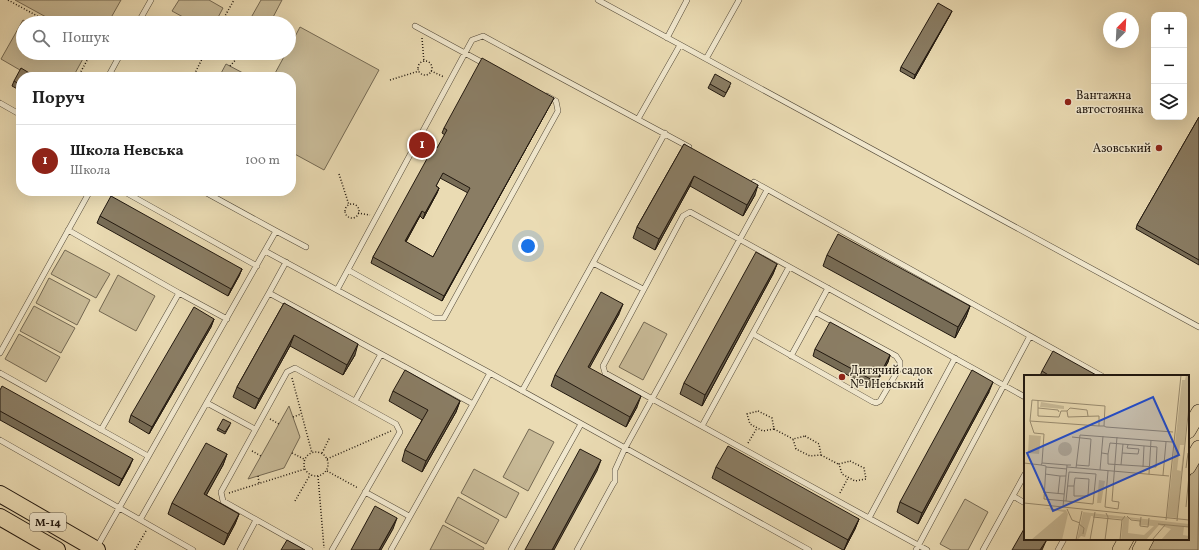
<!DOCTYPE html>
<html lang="uk">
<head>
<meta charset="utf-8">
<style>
	:root { --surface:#fff; --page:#f6f6f6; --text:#222; --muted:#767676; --line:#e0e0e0; --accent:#8f2418 }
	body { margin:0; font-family:Vollkorn,serif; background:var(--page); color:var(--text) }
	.controls { position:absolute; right:12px; top:12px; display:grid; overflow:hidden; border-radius:8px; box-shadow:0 4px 16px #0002 }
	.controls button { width:36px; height:36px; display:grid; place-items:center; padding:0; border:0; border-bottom:1px solid var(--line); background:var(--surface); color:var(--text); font:20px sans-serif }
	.compass { position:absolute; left:1103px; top:12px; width:36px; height:36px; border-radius:50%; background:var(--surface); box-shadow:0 4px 16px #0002; rotate:24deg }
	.you { position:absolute; left:528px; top:246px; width:14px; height:14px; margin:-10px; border:3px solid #fff; border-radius:50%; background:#1a73e8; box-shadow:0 0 0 6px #1a73e833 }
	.badge { display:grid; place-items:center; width:26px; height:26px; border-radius:50%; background:var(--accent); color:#fff; font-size:13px; font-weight:700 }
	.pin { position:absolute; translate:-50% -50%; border:2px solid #fff; box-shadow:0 1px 4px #0006 }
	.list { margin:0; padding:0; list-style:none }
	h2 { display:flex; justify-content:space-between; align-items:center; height:52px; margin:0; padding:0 16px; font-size:17px }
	h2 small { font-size:13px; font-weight:400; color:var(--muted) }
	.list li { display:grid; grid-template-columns:26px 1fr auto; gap:12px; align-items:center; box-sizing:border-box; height:72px; padding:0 16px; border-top:1px solid var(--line) }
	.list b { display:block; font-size:15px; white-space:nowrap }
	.list p { margin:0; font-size:13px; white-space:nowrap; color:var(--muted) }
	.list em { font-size:13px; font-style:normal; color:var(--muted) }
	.icon { flex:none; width:22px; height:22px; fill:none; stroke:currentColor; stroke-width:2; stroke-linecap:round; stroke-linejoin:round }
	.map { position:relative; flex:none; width:1199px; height:550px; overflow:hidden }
	.search { position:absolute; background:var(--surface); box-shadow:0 4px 16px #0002; left:16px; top:16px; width:280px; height:44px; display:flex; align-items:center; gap:10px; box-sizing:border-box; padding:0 14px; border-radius:22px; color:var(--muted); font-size:15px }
	.panel { position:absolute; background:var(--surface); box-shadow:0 4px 16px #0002; left:16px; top:72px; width:280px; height:124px; border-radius:16px }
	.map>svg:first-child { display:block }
</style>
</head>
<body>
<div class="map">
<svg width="1199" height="550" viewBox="0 0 1199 550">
	<rect width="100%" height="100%" fill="#eadbb3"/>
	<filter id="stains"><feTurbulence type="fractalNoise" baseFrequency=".005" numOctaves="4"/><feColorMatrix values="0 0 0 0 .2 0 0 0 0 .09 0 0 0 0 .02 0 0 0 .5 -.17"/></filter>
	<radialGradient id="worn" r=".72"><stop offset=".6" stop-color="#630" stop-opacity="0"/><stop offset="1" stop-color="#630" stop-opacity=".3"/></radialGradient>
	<path fill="#c8ba97" stroke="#746953" d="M15,0H121L108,23H57Z
		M179,0H209L223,8L215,23H194L172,11Z
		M261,0H282L270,23H248Z
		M23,20L28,23H23V53H82L85,55L73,77H32L1,59Z
		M300,27L379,70L324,170L291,152V77H273L286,53H289V48Z
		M226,64L243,73L241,77H219Z
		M65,250L110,274L96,298L51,274Z
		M118,275L155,296L136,331L99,311Z
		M49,278L90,300L77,325L36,303Z
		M34,306L75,328L61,353L20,331Z
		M644,322L667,334L643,380L619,367Z
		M19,334L60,357L46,382L5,359Z
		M289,406L300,437L284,468L248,479Z
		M529,429L554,442L528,491L503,477Z
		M1199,460L1198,550H1147L1154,539H1188V479Z
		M474,469L519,493L506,518L461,493Z
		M458,497L499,520L486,544L445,522Z
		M965,499L988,512L968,550H951L940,544Z
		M443,525L484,548L483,550H430Z"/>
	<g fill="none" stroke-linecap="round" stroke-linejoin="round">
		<g stroke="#534938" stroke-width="6">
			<path id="service" d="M598,0L1199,327
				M138,23L151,0
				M415,26L485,64
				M667,38L687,0
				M706,59L739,0
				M108,77L121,53
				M0,103L21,115
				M638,119L680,45
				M754,182L1102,376
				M123,191L257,266
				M203,191L276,231
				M68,230L179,293
				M265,251L490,373L809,550
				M593,263L643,289
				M348,270L434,318H444L558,111L556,101L547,96
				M337,290L472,40L483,36L689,147
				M269,293L286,262
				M753,334L873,402L876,403L880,401L900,367V362L896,356L815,312L828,288
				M0,353L90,191
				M791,356L815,312
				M0,373L148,456
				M522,391L665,133
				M355,401L381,354
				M207,403L255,429
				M473,404L490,373
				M702,426L789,267
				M101,430L179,293L227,319
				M0,440L193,550
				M365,492L409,516
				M1013,496L1025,503
				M869,518L955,358
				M140,520L269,293L473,404L391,550
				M97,547L276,231L306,247
				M240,550L256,520
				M310,550L223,501L221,492L287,372L295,368L396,424L400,432L332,550
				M511,550L581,424
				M577,550L613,484L615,481V470L625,448L767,190
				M916,550L1030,336
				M927,550L605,373L603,366L683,216L690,212L1025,397
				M983,550L1025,474
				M1058,550L1064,539"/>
		</g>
		<g stroke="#21180f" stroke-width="16">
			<path id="primary" d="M1188,431L1199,412
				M1188,467L1199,448
				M1120,550L1126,539
				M1140,550L1146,539"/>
		</g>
		<g stroke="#21180f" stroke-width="18">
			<path id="trunk" d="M0,494L97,550
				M0,517L57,550"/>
		</g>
		<path stroke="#21180f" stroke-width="1.5" stroke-dasharray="1 2" stroke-linecap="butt" d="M8,0L50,23
			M221,23L234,0
			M422,38L424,62
			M104,53L111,57
			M243,53L247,54L249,53
			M253,53L255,54
			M418 68a7 7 0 1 1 14 0a7 7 0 1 1-14 0Z
			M230,66L242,53
			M431,71L444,77
			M78,77L91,53
			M193,77L205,53
			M390,80L419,71
			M339,174L349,205
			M345 211a7 7 0 1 1 14 0a7 7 0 1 1-14 0Z
			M358,213L370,215
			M292,378L312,453
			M758,411L772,418L774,429L763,431L750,424L747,414Z
			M293,417L301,414
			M270,419L279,424
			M774,429L793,439
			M805,436L819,444L821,455L810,456L796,449L793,439Z
			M748,443L757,428
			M252,451L261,456
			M304 464a12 12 0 1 1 24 0a12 12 0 1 1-24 0Z
			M292,453L304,459
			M322,453L330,437
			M821,455L838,464
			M327,459L391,431
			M850,461L864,468L866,479L855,481L842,474L839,464Z
			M327,471L358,488
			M258,476L259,483
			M318,476L324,548
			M229,493L305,469
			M840,493L848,478
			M295,501L310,475
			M135,550L146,531"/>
		<use href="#service" stroke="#f1e8ce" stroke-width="5"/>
		<use href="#primary" stroke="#eadbb3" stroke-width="15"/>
		<use href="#trunk" stroke="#eadbb3" stroke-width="16"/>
	</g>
	<path fill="#776c56" stroke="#21180f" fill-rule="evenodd" d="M950,15L914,79L900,71L901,67Z
		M21,77V91L12,86L14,81Z
		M710,84L730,86L724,97L708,88Z
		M554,98L551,103L442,301L371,263L373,257L445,135L442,133L444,128ZM440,178L468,193L433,257L406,242L420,216L423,219L437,193L439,188L436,186Z
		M1199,117V265L1136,229L1137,225Z
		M684,144L755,195L743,216L690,186L655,250L633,238L637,227Z
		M100,216L242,269L239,276L228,296L97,223Z
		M827,255L970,306L966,317L955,338L823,266Z
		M777,264L773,274L702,406L680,394L684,383Z
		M284,303L355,355L343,375L290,346L255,409L233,397L237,387Z
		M619,314L589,368L637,407L626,427L551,386L555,375Z
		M214,319L211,327L149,434L129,422L131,415Z
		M815,349L890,355L888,362L873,389L813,356Z
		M1042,371L1098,376H1040Z
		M0,390L130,466L119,486L0,420Z
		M393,391L460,401L456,412L422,472L402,461L405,450L422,420L389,401Z
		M989,392L918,524L897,512L900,502Z
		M230,425L225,434L217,430L218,428Z
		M227,454L223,465L206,495L239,514L235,524L224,545L168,514L172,503Z
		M716,467L859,519L855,529L844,550H843L712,478Z"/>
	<path fill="#615846" stroke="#21180f" d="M952,11L950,15L914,79L915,75Z
		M554,98L551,103L442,301L444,296Z
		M694,176L690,186L655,250L659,239Z
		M758,185L755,195L743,216L747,205Z
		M439,188L437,193L423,219L425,213Z
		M422,211L420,216L403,247L405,241Z
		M777,264L773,274L702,406L705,395Z
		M242,269L239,276L228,296L231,289Z
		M623,304L619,314L584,378L588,367Z
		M970,306L966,317L955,338L958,327Z
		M214,319L211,327L149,434L152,427Z
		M294,335L290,346L255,409L259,399Z
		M358,344L355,355L343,375L347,365Z
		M890,355L888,362L873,389L876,382Z
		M993,382L989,392L918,524L922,513Z
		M641,396L637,407L626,427L630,417Z
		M460,401L456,412L422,472L426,461Z
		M227,454L223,465L201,505L204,494Z
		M133,459L130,466L119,486L122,479Z
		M601,460L597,471L554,550H552Z
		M239,514L235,524L224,545L228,534Z
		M397,518L393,529L381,550H379Z
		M859,519L855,529L844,550L848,540Z
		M1046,541L1042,550H1040Z"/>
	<path fill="#8a7d64" stroke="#21180f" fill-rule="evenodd" d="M938,3L952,11L915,75L901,67Z
		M482,58L554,98L444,296L373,257L434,146L437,148L447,130L444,128ZM443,173L470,188L433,257L405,241L422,211L425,213L439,188L436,186Z
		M21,68L36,77H21V85L14,81Z
		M715,74L731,83L726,93L710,84Z
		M1199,117V260L1137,225Z
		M684,144L758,185L747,205L694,176L659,239L637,227Z
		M111,196L242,269L231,289L100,216Z
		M838,234L970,306L958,327L827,255Z
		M756,252L777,264L705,395L684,383Z
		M601,292L623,304L588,367L641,396L630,417L555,375Z
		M284,303L358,344L347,365L294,335L259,399L237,387Z
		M194,307L214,319L152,427L131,415Z
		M830,322L890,355L876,382L815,349Z
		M1053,351L1098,376H1050L1042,371Z
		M405,370L460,401L426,461L405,450L428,410L393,391Z
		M972,370L993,382L922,513L900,502Z
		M2,386L133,459L122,479L0,411V390Z
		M223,419L231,423L225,432L218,428Z
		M206,443L227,454L204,494L239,514L228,534L172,503Z
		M728,446L859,519L848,540L716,467Z
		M580,449L601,460L552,550H525Z
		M375,506L397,518L379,550H351Z
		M1024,529H1025V539H1042L1046,541L1040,550H1012Z
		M287,540L305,550H281Z"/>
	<g fill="#8f2418" stroke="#f1e8ce" stroke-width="1.5">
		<circle cx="1068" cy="102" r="4"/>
		<circle cx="1159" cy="148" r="4"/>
		<circle cx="842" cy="377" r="4"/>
	</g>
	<g text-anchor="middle" stroke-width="3" stroke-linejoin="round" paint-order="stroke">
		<rect fill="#f1e8ce" stroke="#5f5648" stroke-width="1" x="30" y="513" width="36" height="18" rx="3"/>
		<g font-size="11" font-weight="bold" fill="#21180f">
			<text x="48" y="526">М-14</text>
		</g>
		<g font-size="12" fill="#21180f" stroke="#f1e8ce" text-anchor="start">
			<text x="1076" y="99">Вантажна<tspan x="1076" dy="14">автостоянка</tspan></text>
			<text x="1151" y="152" text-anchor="end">Азовський</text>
			<text x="850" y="374">Дитячий садок<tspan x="850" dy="14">№1 Невський</tspan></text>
		</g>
	</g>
	<g transform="translate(1024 375)">
		<rect width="165" height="165" fill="#eadbb3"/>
		<path d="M162,0H165V24L153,143L143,142L158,5H161ZM156,70H160L157,96L153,95ZM17,27L40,31V34L16,32ZM5,60L17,61L15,79L4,78ZM34 74a7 7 0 1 1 14 0a7 7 0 1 1-14 0ZM75,105L81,106L77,128H73ZM19,133L42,135L44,139L38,165H7L40,137ZM59,137L165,149V152H160L159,160L165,161V165H137L147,154L135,150L122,165H97L99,144L67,141L61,162L57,161L53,165ZM105,144L115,145V150L130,151L120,160L104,158Z" fill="#c8ba97" fill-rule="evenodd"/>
		<path fill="none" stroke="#9a8d71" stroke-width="1" d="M14,25V41L35,42L37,36H43L44,42L75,41V51M14,33L34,35L35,37M43,36L46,33L63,35L64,41M6,46L10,58L20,59L18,88L43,90M80,51L81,31L8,25L6,46L75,51H80L82,52L149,57M48,62L67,64L65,91L52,90M78,78L84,79L86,68L133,72L132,92L84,89V79M98,78L114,79L115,74L103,73L104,70M0,88L17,90M18,88L17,90L22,91L20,124L42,126L69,129L72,99L45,97L42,126M97,90L99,69M22,92L43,94M43,92L145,101M119,92L120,71M52,93L56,60L148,67M162,93L164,78M76,95L79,61M84,96L81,132L94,134L95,127L88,126L93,62M21,99L36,101M125,99L127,65M139,100L142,67M44,111H50L51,103L65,104L64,121H50V111M19,117L40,119M34,119L36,101H42M0,128L165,145M39,132L43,90H47M162,132L165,100M43,134L48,145L56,148M103,141L107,145L116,146M69,142L98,145M117,142L116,151L124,152L125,143M142,145L157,0M153,146L165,30M55,149L60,153L59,159M134,149L165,152M52,165L58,136M66,165L71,137M81,165L84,142L82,138M96,165L98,145L101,141M128,165L141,150"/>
		<path fill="#1d4ed8" fill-opacity="0.15" stroke="#1d4ed8" stroke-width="2" d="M129,22L155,80L29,136L3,78Z"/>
		<rect width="165" height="165" fill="none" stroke="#21180f" stroke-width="2"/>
	</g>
	<rect width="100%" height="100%" filter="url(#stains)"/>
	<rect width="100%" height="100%" fill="url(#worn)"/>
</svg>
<div class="controls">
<button>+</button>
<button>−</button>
<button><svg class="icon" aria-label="layers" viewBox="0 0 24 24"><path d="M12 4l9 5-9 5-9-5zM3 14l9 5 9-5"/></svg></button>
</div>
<svg class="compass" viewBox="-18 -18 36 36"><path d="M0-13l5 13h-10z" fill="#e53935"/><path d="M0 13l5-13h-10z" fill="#767676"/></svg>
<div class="you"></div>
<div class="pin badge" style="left:422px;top:145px">1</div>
<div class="search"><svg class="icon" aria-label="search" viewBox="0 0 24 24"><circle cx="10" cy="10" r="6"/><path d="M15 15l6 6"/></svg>Пошук</div>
<section class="panel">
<h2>Поруч<small></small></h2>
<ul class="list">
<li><span class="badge">1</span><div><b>Школа Невська</b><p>Школа</p></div><em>100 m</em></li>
</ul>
</section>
</div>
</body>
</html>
